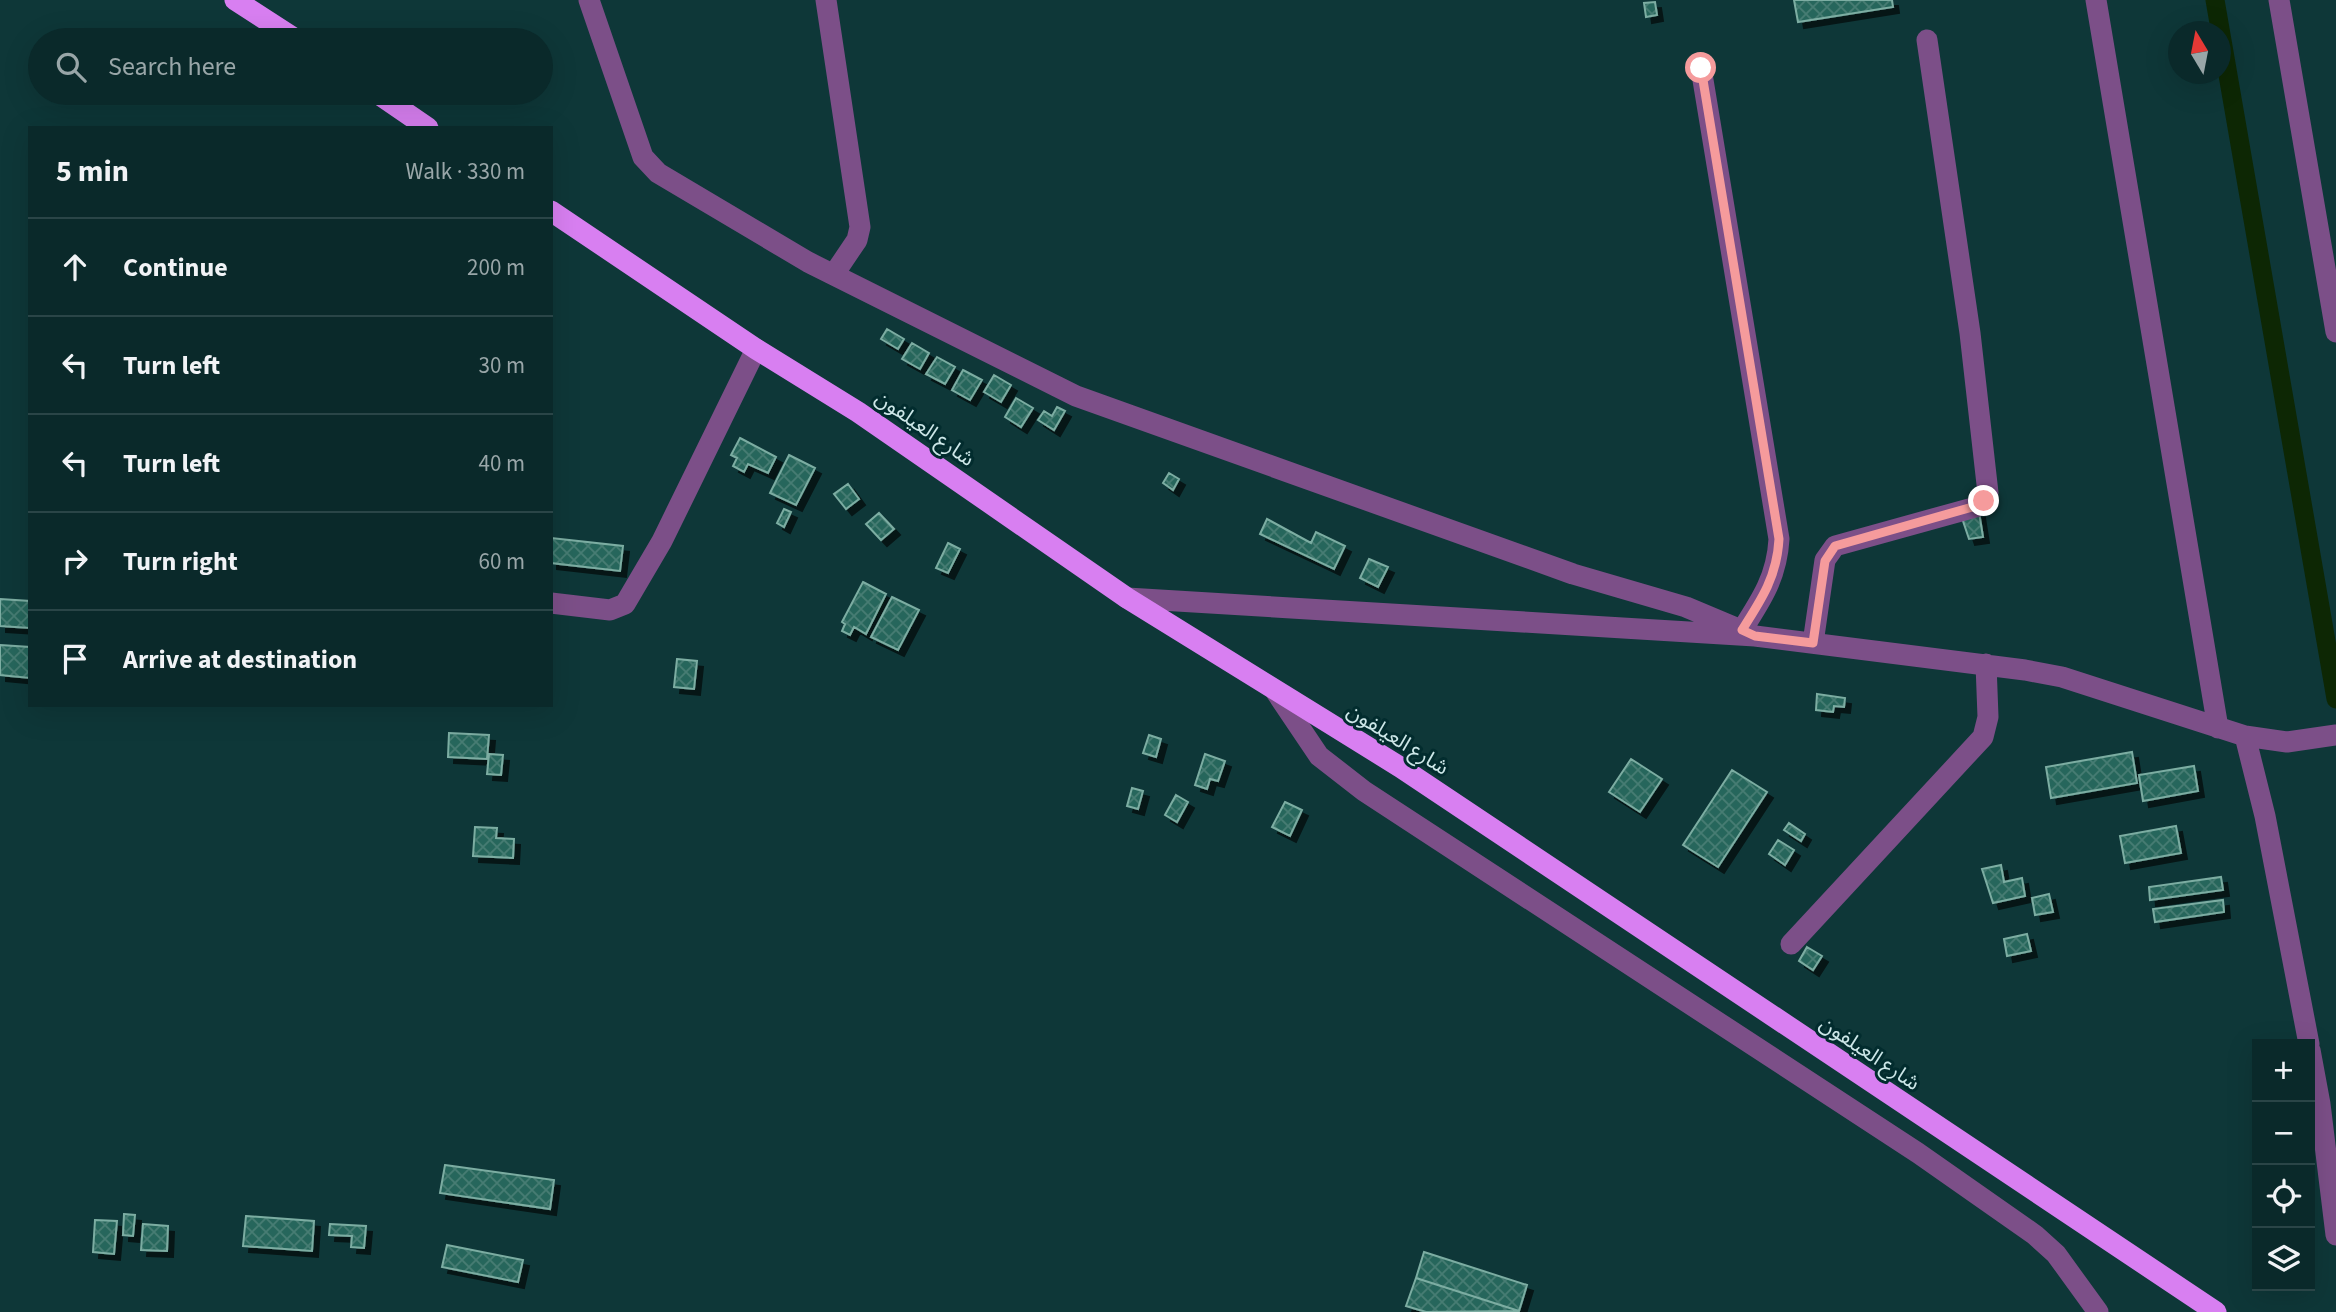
<!DOCTYPE html>
<html lang="en">
<head>
<meta charset="utf-8">
<style>
	:root { --surface:#0a292a; --page:#183536; --text:#f1f3f6; --muted:#99a6a8; --line:#2a4547 }
	body { margin:0; font-family:"Source Sans 3","Noto Sans Arabic",sans-serif; background:var(--page); color:var(--text) }
	.controls { position:absolute; right:21px; bottom:21px; display:grid; overflow:hidden; border-radius:0px; box-shadow:0 7px 28px #0002 }
	.controls button { width:63px; height:63px; display:grid; place-items:center; padding:0; border:0; border-bottom:2px solid var(--line); background:var(--surface); color:var(--text); font:35px sans-serif }
	.compass { position:absolute; left:2168px; top:21px; width:63px; height:63px; border-radius:50%; background:var(--surface); box-shadow:0 7px 28px #0002; rotate:350deg }
	.stop { position:absolute; width:21px; height:21px; margin:-16px; border:5px solid #f59b9c; border-radius:50%; background:#fff }
	.stop.end { background:#f59b9c; border-color:#fff; box-shadow:0 2px 7px #0008 }
	.list { margin:0; padding:0; list-style:none }
	h2 { display:flex; justify-content:space-between; align-items:center; height:91px; margin:0; padding:0 28px; font-size:30px }
	h2 small { font-size:23px; font-weight:400; color:var(--muted) }
	.list li { display:grid; grid-template-columns:46px 1fr auto; gap:21px; align-items:center; box-sizing:border-box; height:98px; padding:0 28px; border-top:2px solid var(--line) }
	.list b { display:block; font-size:26px; white-space:nowrap }
	.list em { font-size:23px; font-style:normal; color:var(--muted) }
	.icon { flex:none; width:38px; height:38px; fill:none; stroke:currentColor; stroke-width:2; stroke-linecap:round; stroke-linejoin:round }
	.map { position:relative; flex:none; width:2336px; height:1312px; overflow:hidden }
	.search { position:absolute; background:var(--surface); box-shadow:0 7px 28px #0002; left:28px; top:28px; width:525px; height:77px; display:flex; align-items:center; gap:18px; box-sizing:border-box; padding:0 24px; border-radius:38px; color:var(--muted); font-size:26px }
	.panel { position:absolute; background:var(--surface); box-shadow:0 7px 28px #0002; left:28px; top:126px; width:525px; height:581px; border-radius:0px }
	.map>svg:first-child { display:block }
</style>
</head>
<body>
<div class="map">
<svg width="2336" height="1312" viewBox="0 0 2336 1312">
	<defs>
		<pattern id="building-cross-hatch" width="8" height="8" patternUnits="userSpaceOnUse" patternTransform="scale(1.75)"><rect width="8" height="8" fill="#28665b"/><path d="M0 0l8 8M0 8l8-8" fill="none" stroke="#467c73"/></pattern>
		<filter id="shadow"><feDropShadow dx="6" dy="6" stdDeviation="0" flood-color="#0009"/></filter>
	</defs>
	<rect width="100%" height="100%" fill="#0e3738"/>
	<g fill="none" stroke-linecap="round" stroke-linejoin="round">
		<path stroke="#0d2704" stroke-width="19" d="M2215,0L2336,699"/>
	</g>
	<path fill="url(#building-cross-hatch)" stroke="#7cada2" stroke-width="2" filter="url(#shadow)" d="M1794,0H1892L1893,7L1798,22Z
		M1655,2L1657,15L1646,17L1644,3Z
		M887,329L904,339L898,349L881,339Z
		M912,343L929,353L920,369L902,359Z
		M937,357L955,367L945,384L926,374Z
		M963,370L982,380L970,400L952,390Z
		M994,375L1011,385L1001,402L984,392Z
		M1016,398L1033,408L1021,427L1005,417Z
		M1057,407L1065,411L1054,430L1038,420L1044,411L1052,416Z
		M740,438L776,457L768,473L748,464L744,472L733,466L737,458L731,455Z
		M789,455L815,468L796,505L770,493Z
		M1169,473L1179,479L1173,490L1163,483Z
		M848,484L859,499L846,509L834,494Z
		M784,509L791,512L784,527L777,523Z
		M1979,512L1983,537L1969,539L1961,515Z
		M879,513L894,529L881,540L866,524Z
		M1267,519L1311,543L1316,532L1345,546L1334,569L1260,534Z
		M551,538L623,546L620,571L551,563Z
		M948,543L960,549L948,573L936,568Z
		M1369,559L1388,567L1378,587L1360,578Z
		M863,582L886,594L866,634L854,627L850,635L842,631L845,624L842,622Z
		M892,597L919,610L898,650L871,637Z
		M0,599L30,601V628L0,626Z
		M0,645L30,647V678L0,675Z
		M677,659L697,661L694,689L674,687Z
		M1817,694L1845,698L1844,707L1834,706L1833,712L1816,710Z
		M449,733L489,735L487,759L448,757Z
		M1149,735L1161,739L1156,757L1143,753Z
		M2132,752L2137,783L2051,798L2046,767Z
		M489,754L503,755L501,775L487,774Z
		M1205,754L1225,761L1218,781L1210,779L1207,789L1195,785Z
		M1631,759L1662,779L1640,812L1609,792Z
		M2194,766L2198,791L2143,801L2139,775Z
		M1732,770L1767,792L1718,867L1683,845Z
		M1132,788L1143,791L1138,809L1127,806Z
		M1176,795L1188,802L1177,822L1165,815Z
		M1285,802L1302,810L1290,836L1272,827Z
		M1789,823L1805,834L1801,841L1784,830Z
		M2176,826L2181,853L2125,863L2120,836Z
		M475,827L497,828L496,838L514,839L513,858L473,856Z
		M1778,840L1794,850L1785,865L1769,854Z
		M2001,865L2004,882L2022,878L2025,896L1993,903L1982,869Z
		M2221,877L2223,890L2150,900L2149,887Z
		M2049,894L2053,912L2035,915L2032,898Z
		M2223,900L2224,912L2155,922L2153,909Z
		M2027,934L2031,951L2007,956L2004,939Z
		M1807,947L1822,956L1813,970L1799,961Z
		M445,1165L554,1180L550,1209L440,1193Z
		M124,1214L135,1215L133,1236L123,1235Z
		M246,1216L314,1221L312,1251L243,1246Z
		M95,1220L117,1221L114,1254L93,1252Z
		M143,1224L168,1226L167,1251L141,1250Z
		M330,1224L366,1226L364,1248L351,1247L352,1236L329,1235Z
		M447,1245L523,1260L518,1282L442,1267Z
		M1424,1252L1527,1285L1519,1311L1416,1278Z
		M1416,1278L1519,1311L1426,1312L1406,1306Z"/>
	<g fill="none" stroke-linecap="round" stroke-linejoin="round">
		<path stroke="#7c4f88" stroke-width="21" d="M589,0L643,157L658,173L808,262L1076,396L1573,574L1686,607L1755,636
			M826,0L860,227L857,240L834,274
			M2096,0L2218,728
			M2279,0L2336,332
			M1701,68L1779,539C1777,576 1762,599 1742,630
			M1127,598L1755,636L2025,670L2062,677L2245,736L2287,742L2336,735
			M551,603L610,610L625,604L662,541L756,349
			M1813,643L1825,560L1835,546L1976,507L1988,493L1970,333L1927,40
			M1276,692L1319,756L1364,791L1918,1153L2035,1235L2056,1254L2098,1312
			M2245,736L2265,816L2309,1044
			M1791,944L1983,737L1988,717L1986,664
			M2310,1050L2320,1104L2336,1235"/>
		<path stroke="#d87ff1" stroke-width="21" d="M235,0L297,40
			M377,93L428,128
			M551,211L756,349L858,412L1127,598L1400,767L2216,1312"/>
	</g>
	<g fill="none" stroke-linecap="round" stroke-linejoin="round">
		<path stroke="#f59b9c" stroke-width="9" d="M1701,68L1779,539C1777,576 1762,599 1742,630L1755,636L1813,643L1825,561L1835,546L1976,506L1984,501"/>
	</g>
	<g text-anchor="middle" stroke-width="6" stroke-linejoin="round" paint-order="stroke">
		<g font-size="21" fill="#cde7e8" stroke="#022c2e">
			<text transform="translate(925 428) rotate(35)" y="7">شارع العيلفون</text>
			<text transform="translate(1398 739) rotate(32)" y="7">شارع العيلفون</text>
			<text transform="translate(1870 1053) rotate(34)" y="7">شارع العيلفون</text>
		</g>
	</g>
</svg>
<div class="controls">
<button>+</button>
<button>−</button>
<button><svg class="icon" aria-label="locate" viewBox="0 0 24 24"><circle cx="12" cy="12" r="6"/><path d="M12 2v4M12 18v4M2 12h4M18 12h4"/></svg></button>
<button><svg class="icon" aria-label="layers" viewBox="0 0 24 24"><path d="M12 4l9 5-9 5-9-5zM3 14l9 5 9-5"/></svg></button>
</div>
<svg class="compass" viewBox="-18 -18 36 36"><path d="M0-13l5 13h-10z" fill="#e53935"/><path d="M0 13l5-13h-10z" fill="#99a6a8"/></svg>
<div class="stop" style="left:1701px;top:68px"></div>
<div class="stop end" style="left:1984px;top:501px"></div>
<div class="search"><svg class="icon" aria-label="search" viewBox="0 0 24 24"><circle cx="10" cy="10" r="6"/><path d="M15 15l6 6"/></svg>Search here</div>
<section class="panel">
<h2>5 min<small>Walk · 330 m</small></h2>
<ul class="list">
<li><svg class="icon" aria-label="ahead" viewBox="0 0 24 24"><path d="M12 20V5M6 11l6-6 6 6"/></svg><div><b>Continue</b></div><em>200 m</em></li>
<li><svg class="icon" aria-label="left" viewBox="0 0 24 24"><path d="M17 20v-9H6M10 6l-5 5 5 5"/></svg><div><b>Turn left</b></div><em>30 m</em></li>
<li><svg class="icon" aria-label="left" viewBox="0 0 24 24"><path d="M17 20v-9H6M10 6l-5 5 5 5"/></svg><div><b>Turn left</b></div><em>40 m</em></li>
<li><svg class="icon" aria-label="right" viewBox="0 0 24 24"><path d="M7 20v-9h11M14 6l5 5-5 5"/></svg><div><b>Turn right</b></div><em>60 m</em></li>
<li><svg class="icon" aria-label="arrive" viewBox="0 0 24 24"><path d="M6 21V4h12l-3 4 3 4H6"/></svg><div><b>Arrive at destination</b></div></li>
</ul>
</section>
</div>
</body>
</html>
